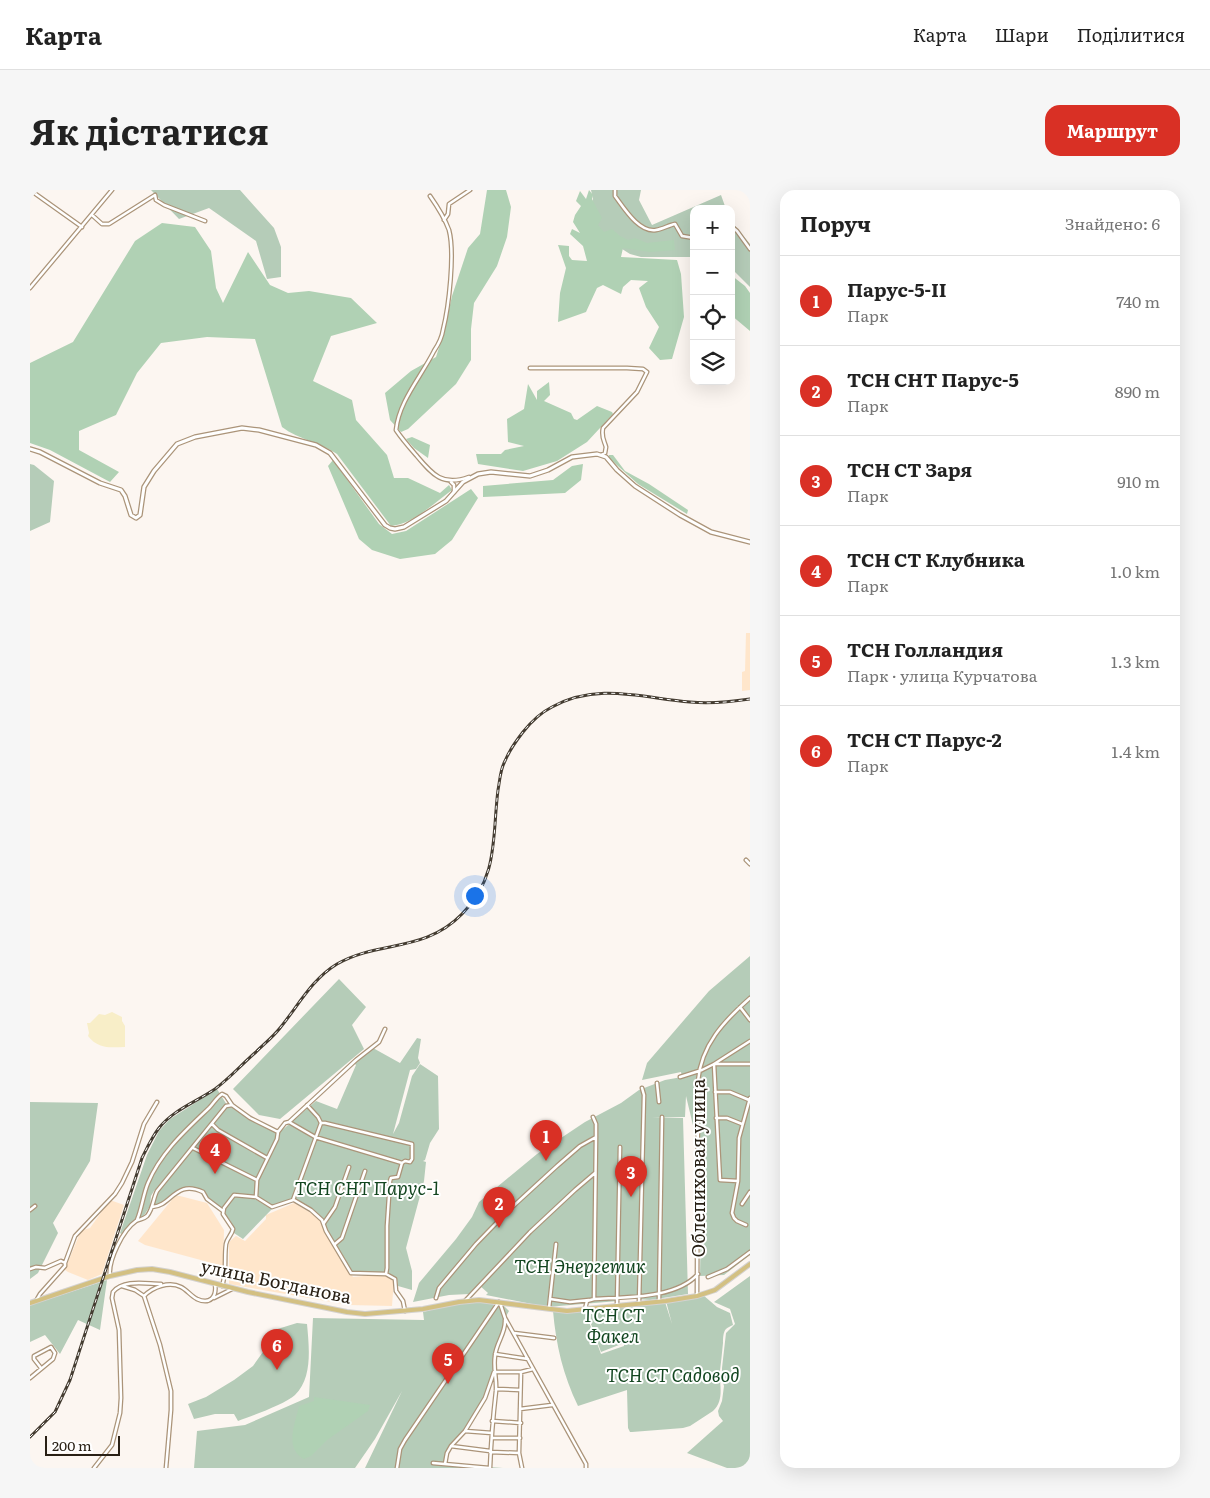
<!DOCTYPE html>
<html lang="uk">
<head>
<meta charset="utf-8">
<style>
	:root { --surface:#fff; --page:#f6f6f6; --text:#222; --muted:#767676; --line:#e0e0e0; --accent:#d93025 }
	body { margin:0; font-family:Literata,serif; background:var(--page); color:var(--text) }
	.controls { position:absolute; right:15px; top:15px; display:grid; overflow:hidden; border-radius:10px; box-shadow:0 5px 20px #0002 }
	.controls button { width:45px; height:45px; display:grid; place-items:center; padding:0; border:0; border-bottom:1px solid var(--line); background:var(--surface); color:var(--text); font:25px sans-serif }
	.scale { position:absolute; left:15px; bottom:12px; width:75px; box-sizing:border-box; padding-left:5px; border:2px solid #292015; border-top:0; font-size:14px; line-height:18px; white-space:nowrap; color:#292015; -webkit-text-stroke:4px #fff; paint-order:stroke }
	.you { position:absolute; left:444px; top:705px; width:18px; height:18px; margin:-12px; border:4px solid #fff; border-radius:50%; background:#1a73e8; box-shadow:0 0 0 8px #1a73e833 }
	.badge { display:grid; place-items:center; width:32px; height:32px; border-radius:50%; background:var(--accent); color:#fff; font-size:16px; font-weight:700 }
	.pin { position:absolute; translate:-50% -41px; filter:drop-shadow(0 1px 2px #0008) }
	.pin::after { content:''; position:absolute; top:26px; width:18px; height:15px; background:inherit; clip-path:polygon(0 0,100% 0,50% 100%) }
	.list { margin:0; padding:0; list-style:none }
	h2 { display:flex; justify-content:space-between; align-items:center; height:65px; margin:0; padding:0 20px; font-size:21px }
	h2 small { font-size:16px; font-weight:400; color:var(--muted) }
	.list li { display:grid; grid-template-columns:32px 1fr auto; gap:15px; align-items:center; box-sizing:border-box; height:90px; padding:0 20px; border-top:1px solid var(--line) }
	.list b { display:block; font-size:19px; white-space:nowrap }
	.list p { margin:0; font-size:16px; white-space:nowrap; color:var(--muted) }
	.list em { font-size:16px; font-style:normal; color:var(--muted) }
	.icon { flex:none; width:28px; height:28px; fill:none; stroke:currentColor; stroke-width:2; stroke-linecap:round; stroke-linejoin:round }
	.map { position:relative; flex:none; width:720px; height:1278px; overflow:hidden; border-radius:15px }
	header { display:flex; align-items:center; gap:30px; box-sizing:border-box; height:70px; padding:0 25px; background:var(--surface); border-bottom:1px solid var(--line) }
	header strong { font-size:24px }
	nav { display:flex; gap:28px; margin-inline-start:auto; font-size:18px }
	.intro { display:flex; align-items:center; justify-content:space-between; box-sizing:border-box; height:120px; padding:0 30px }
	h1 { margin:0; font-size:35px }
	.button { padding:12px 22px; border-radius:15px; background:var(--accent); color:#fff; font-size:18px; font-weight:700 }
	main { display:flex; gap:30px; padding:0 30px }
	aside { flex:1; background:var(--surface); border-radius:15px; box-shadow:0 5px 20px #0002 }
	.map>svg:first-child { display:block }
</style>
</head>
<body>
<header>
<strong>Карта</strong>
<nav><a>Карта</a><a>Шари</a><a>Поділитися</a></nav>
</header>
<div class="intro"><h1>Як дістатися</h1><a class="button">Маршрут</a></div>
<main>
<div class="map">
<svg width="720" height="1278" viewBox="0 0 720 1278">
	<rect width="100%" height="100%" fill="#fcf6f1"/>
	<path fill="#ffe6cb" d="M716,443H720V500L712,501V482L715,481Z
		M145,1006H150L177,1013L194,1040L193,1076L115,1055L108,1051Z
		M80,1010L94,1015L72,1084L58,1090L38,1082L35,1080L36,1077L50,1043L53,1040L60,1038Z
		M264,1013L289,1028L323,1087L354,1084L364,1089L362,1116L319,1115L199,1094V1052L206,1046L215,1051L236,1029V1025Z"/>
	<path fill="#b5ccb8" d="M121,0H210L244,38L251,57V87L237,89L226,51L179,18L149,29Z
		M561,0H611L609,10L622,35L691,5L696,19H664V67H611L600,64L573,47L560,22L563,9Z
		M701,31L720,54V97L701,78Z
		M0,274L4,275L24,291L20,332L0,341Z
		M720,766V1065L694,1085L670,1086L672,973L656,906L655,927H622L653,928L658,1104L620,1110L608,1109L612,927L608,1109H588V1111L517,1117L456,1105L458,1103L449,1095L483,1058L439,1104L419,1105L383,1112L389,1093L426,1049L442,1027L449,1012L507,964L555,932L591,913L609,900L635,890L652,887L651,882L612,890L617,873L679,801Z
		M309,789L336,817L322,835L334,859L250,929L229,925L203,899Z
		M387,848L391,849L388,868L390,873L386,879L380,880L363,944L369,933L382,886L390,874L408,886L409,939L400,953L395,970L393,971L396,972L394,991L376,1058L382,1081V1100L368,1096L367,1089L354,1082L324,1083L321,1081L305,1052L296,1041L294,1031L280,1019L262,1009L242,1015L227,1006L228,990L250,942L286,911L307,919L326,875L324,873L343,858L370,873Z
		M187,899L197,915L191,920L140,984L124,1001L121,1006L120,1016L113,1027L105,1029L102,1036L93,1045L90,1043L117,965L129,941L140,929Z
		M0,912L68,913L60,971L23,1033L28,1043L8,1083L0,1089Z
		M201,916L215,926L247,942V945L226,989L225,1009L242,1019L213,1049L204,1043C205,1027 182,1014 174,1002C169,1001 163,999 158,999C143,998 137,1015 124,1017L123,1013L129,999L190,925L197,917Z
		M720,1086V1278H697L657,1263L693,1231L689,1226L688,1221L692,1211L694,1196L692,1190V1178L696,1143L705,1134L700,1119L684,1112Z
		M77,1090L70,1140L48,1130L30,1164L15,1145L0,1152V1115Z
		M673,1105L687,1117L700,1123L703,1135C701,1136 698,1137 696,1139C693,1142 693,1149 693,1153C692,1163 691,1172 690,1181C689,1194 695,1210 683,1221L660,1236L653,1238L602,1242H600L598,1238L597,1200L548,1216C533,1185 526,1155 523,1121H555L571,1164L594,1156V1153L571,1162L556,1120L635,1112L642,1134L636,1111Z
		M450,1111L462,1112L465,1119L471,1113L479,1121L475,1128V1138L464,1164V1182L459,1198L448,1220L416,1263V1274L473,1278H335L372,1201L345,1249L325,1278H164L167,1241L215,1235L279,1207L283,1128L394,1130L393,1122L424,1114Z
		M267,1133L277,1134C279,1156 283,1188 265,1205C255,1214 222,1226 208,1231L204,1224H185L164,1229L158,1214L176,1207L204,1190L223,1176L240,1152L241,1141Z"/>
	<path fill="#b0d1b4" d="M457,0H476L481,17L477,47L467,76L444,113L441,139V170L426,194L378,239L371,242L360,230L355,203L381,181L406,167L414,142L422,106L438,58L450,44Z
		M559,0L563,5L562,9L572,28L568,35L574,42L582,39L590,46L598,50L605,48L617,53L644,50L645,60L620,62L593,58L591,67L647,70L651,84L654,127L642,169L630,170L619,158L629,137L616,117L609,98L618,91L601,90L593,97L591,104L573,95L567,98L556,122L528,132L530,103L536,78L528,55L539,56V66L542,70L557,71L553,56L540,44L542,39L550,43L543,32L545,25L551,16L546,11L550,1L556,9Z
		M132,33L165,37L181,61L186,98L193,113L218,62L240,95L258,103L279,101L321,108L347,133L301,146L283,191L322,210L326,230L357,265L364,288H378L410,303L419,295L422,300C404,313 383,334 361,336L307,264C290,252 269,250 252,237L225,149L177,147L131,153L107,183L86,225L49,241V260L89,282L80,292L20,260L0,253V173L43,152L105,51Z
		M701,85L715,96L720,103V141L701,125Z
		M519,192L520,205L514,211L541,223L544,229L547,230L567,216L582,222L583,224L557,252L527,271L493,281L448,274L446,264H471L475,260L494,256L478,252L477,229L494,219L498,194L507,210V201Z
		M382,247L400,255L398,268L384,258L376,249Z
		M579,265H583L595,281L619,294L658,320L657,324L608,294L579,268Z
		M303,270L349,334L362,344L376,341L441,299L448,308L422,350L405,364L370,369L342,360L329,349L298,276Z
		M553,274L551,290L535,303L453,307V296L523,290L542,276Z
		M284,1207L340,1215L338,1221L297,1250L281,1266L274,1269C254,1258 265,1234 269,1216L284,1211Z"/>
	<path fill="#f8eec8" d="M82,822L92,827V831L95,836V857C81,857 69,860 58,846L59,843L57,833H60L69,824L75,825Z"/>
	<g fill="none" stroke-linecap="round" stroke-linejoin="round">
		<g stroke="#ab9479" stroke-width="5">
			<path id="street" d="M0,0L52,37
				M585,0V6C594,18 609,43 626,40C633,39 639,35 645,34L652,46L664,48
				M400,6C407,16 415,29 419,40C425,63 419,116 413,140C412,147 408,155 404,161C391,187 369,211 366,240C372,249 379,257 386,265C402,284 412,297 439,287
				M62,25L72,34H79L125,5L126,10L134,15L175,31
				M414,30L418,24L419,14L440,0
				M701,36L707,41L720,59
				M0,98L82,0
				M500,178H597L613,179L617,182L607,202L573,238C571,247 574,250 576,257L575,263L571,265
				M421,292L424,295V302
				M716,670L720,674
				M710,817L720,830
				M650,887L672,880L684,874L720,851
				M627,893L629,912
				M685,902H700L719,910
				M686,928H697L712,934
				M259,932L285,947L372,973L375,971L380,972L382,969V954L295,933H291
				M182,934L188,940L237,968
				M163,958L227,990
				M372,973L368,987L361,988L360,991L357,1036V1078L356,1084L365,1089L366,1101L373,1111L375,1121
				M708,991L690,990L684,874H720
				M226,1007L242,1017L263,1010L291,933L288,927L277,915
				M264,1010L281,1020L292,1030L296,1041L321,1083L356,1084
				M712,1014L720,1002
				M122,1017C142,1016 145,989 173,1002L177,1009L193,1021
				M0,1020L5,1016
				M107,1030C112,1018 113,1005 118,993C131,962 156,940 179,918C184,913 186,908 192,904L196,906L202,915
				M294,1033L305,1017L319,977
				M716,1035L707,1031L704,1028L702,1023L708,991L709,948L720,908
				M305,1054L312,1048L335,981
				M35,1073L45,1046L85,1004L92,993L102,972L114,934L127,912
				M0,1079L6,1077L15,1078L31,1071L35,1073V1076L10,1104L6,1111
				M80,1086C78,1070 93,1040 106,1031C110,1029 114,1029 117,1026C123,1019 123,1009 127,1001L196,916L202,915L220,928L248,942
				M678,1087L697,1079L720,1062
				M92,1096L105,1100L114,1106
				M192,1096C197,1082 194,1069 196,1054C197,1048 202,1045 203,1039L193,1024L194,1018L204,1005L226,1007L227,990L247,949L248,942L255,933L259,932L326,870L349,852L355,839
				M667,1106L668,891C671,855 694,831 720,808
				M184,1108L202,1099
				M406,1108L409,1098L446,1054L478,1021L527,976L550,956L566,947
				M520,1109L540,1112L559,1110
				M564,1109C595,1107 646,1109 668,1084
				M435,1111L500,1042L545,1000L565,983
				M629,1111L632,927
				M470,1113L475,1128L556,1274V1278
				M609,1113L614,905L612,898
				M587,1115L590,957
				M519,1118L526,1054
				M555,1119L557,1111L564,1109L566,947V934L563,927
				M484,1143L524,1148
				M465,1164L498,1169
				M491,1182L489,1263L492,1278
				M0,1188L23,1169L25,1163L21,1157L4,1166V1169L11,1178
				M466,1199L490,1200
				M490,1219L522,1215
				M462,1231L491,1233
				M435,1241L462,1243
				M462,1248H490
				M421,1256L460,1261
				M460,1262L489,1263
				M403,1273L459,1278
				M415,1274L417,1263L421,1256L435,1241L455,1208L464,1182H491L503,1179
				M64,1278L82,1255L90,1223L91,1208L89,1140L82,1108L83,1102C94,1089 116,1094 131,1094
				M136,1278L141,1220V1201L130,1155L114,1106C123,1097 139,1091 151,1097C157,1100 161,1106 167,1109C180,1115 187,1107 185,1094
				M367,1278L370,1259L375,1250L469,1112
				M460,1278C461,1252 463,1227 466,1201C467,1189 463,1178 465,1166C466,1153 476,1143 475,1130"/>
		</g>
		<g stroke="#ab9479" stroke-width="5.5">
			<path id="secondary" d="M0,259L10,262L70,293L91,300L95,306L101,325L106,328L110,325L114,297L124,281L147,254L165,247L212,238L229,240L286,255L300,263L355,335L360,338L365,339L374,337L416,311L433,292L448,284L461,282L500,286L518,280L542,267L567,264L576,267L587,280L605,296L650,325L681,342L720,352"/>
		</g>
		<g stroke="#d4d2d0" stroke-width="6">
			<path id="primary" d="M0,1113L80,1086L107,1080L122,1079L140,1082L218,1102L317,1122L335,1124L393,1119L429,1112L449,1110L537,1121L636,1111L667,1106L685,1100L720,1074"/>
		</g>
		<use href="#street" stroke="#fff" stroke-width="2.5"/>
		<use href="#secondary" stroke="#fff" stroke-width="3"/>
		<use href="#primary" stroke="#d3c082" stroke-width="4"/>
		<g stroke="#443c31" stroke-width="3">
			<path id="rail" d="M0,1247L25,1222L40,1190L112,968C117,958 122,947 129,938C143,920 166,912 185,899C200,888 212,874 226,862C234,854 243,847 250,838C268,816 282,789 307,774C349,750 394,763 432,724C469,687 462,647 468,600C470,590 470,580 475,571C479,561 486,551 493,542C501,532 510,523 522,517C568,492 612,508 660,512C681,514 700,512 720,509"/>
		</g>
		<use href="#rail" stroke="#fff" stroke-width="1" stroke-dasharray="4" stroke-linecap="butt"/>
	</g>
	<g text-anchor="middle" stroke-width="4" stroke-linejoin="round" paint-order="stroke">
		<g font-size="18" fill="#292015" stroke="#fff">
			<text transform="translate(669 978) rotate(-90)" y="6">Облепиховая улица</text>
			<text transform="translate(246 1092) rotate(12)" y="6">улица Богданова</text>
		</g>
		<g font-size="18" font-style="italic" fill="#12451f" stroke="#fff">
			<text x="337" y="1005">ТСН СНТ Парус-1</text>
			<text x="550" y="1083">ТСН Энергетик</text>
			<text x="583" y="1132">ТСН СТ<tspan x="583" dy="21">Факел</tspan></text>
			<text x="643" y="1192">ТСН СТ Садовод</text>
		</g>
	</g>
</svg>
<div class="controls">
<button>+</button>
<button>−</button>
<button><svg class="icon" aria-label="locate" viewBox="0 0 24 24"><circle cx="12" cy="12" r="6"/><path d="M12 2v4M12 18v4M2 12h4M18 12h4"/></svg></button>
<button><svg class="icon" aria-label="layers" viewBox="0 0 24 24"><path d="M12 4l9 5-9 5-9-5zM3 14l9 5 9-5"/></svg></button>
</div>
<div class="scale">200 m</div>
<div class="you"></div>
<div class="pin badge" style="left:516px;top:971px">1</div>
<div class="pin badge" style="left:469px;top:1038px">2</div>
<div class="pin badge" style="left:601px;top:1007px">3</div>
<div class="pin badge" style="left:185px;top:984px">4</div>
<div class="pin badge" style="left:418px;top:1194px">5</div>
<div class="pin badge" style="left:247px;top:1180px">6</div>
</div>
<aside>
<h2>Поруч<small>Знайдено: 6</small></h2>
<ul class="list">
<li><span class="badge">1</span><div><b>Парус-5-II</b><p>Парк</p></div><em>740 m</em></li>
<li><span class="badge">2</span><div><b>ТСН СНТ Парус-5</b><p>Парк</p></div><em>890 m</em></li>
<li><span class="badge">3</span><div><b>ТСН СТ Заря</b><p>Парк</p></div><em>910 m</em></li>
<li><span class="badge">4</span><div><b>ТСН СТ Клубника</b><p>Парк</p></div><em>1.0 km</em></li>
<li><span class="badge">5</span><div><b>ТСН Голландия</b><p>Парк · улица Курчатова</p></div><em>1.3 km</em></li>
<li><span class="badge">6</span><div><b>ТСН СТ Парус-2</b><p>Парк</p></div><em>1.4 km</em></li>
</ul>
</aside>
</main>
</body>
</html>
